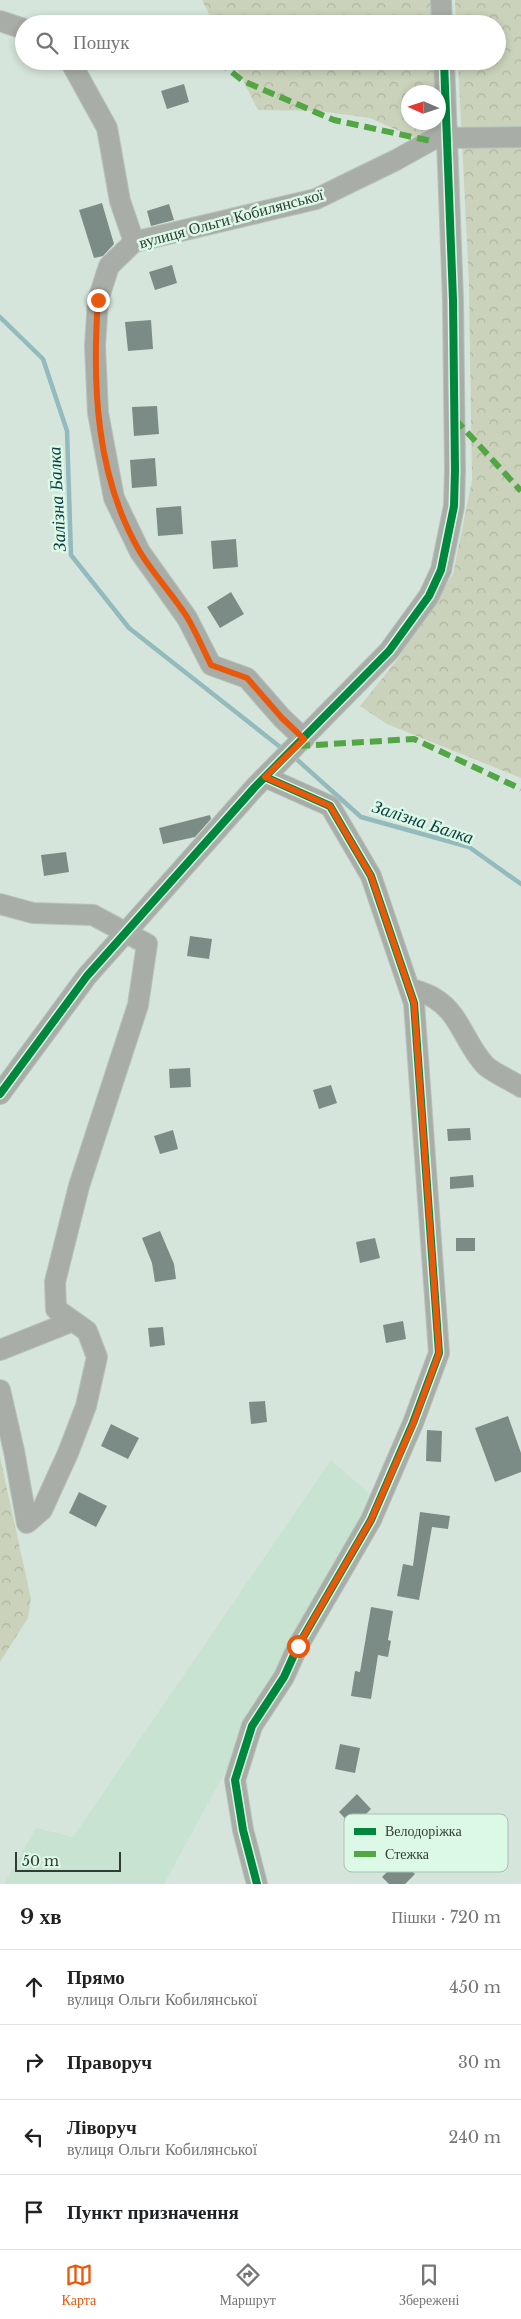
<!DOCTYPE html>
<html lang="uk">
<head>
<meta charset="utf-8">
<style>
	:root { --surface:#fff; --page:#f6f6f6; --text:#202124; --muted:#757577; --line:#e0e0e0; --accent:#ea580c }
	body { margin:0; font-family:"Libre Baskerville",serif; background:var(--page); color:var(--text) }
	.compass { position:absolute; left:401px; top:85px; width:45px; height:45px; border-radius:50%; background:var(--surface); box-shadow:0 2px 8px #0003; rotate:273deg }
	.scale { position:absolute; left:15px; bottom:12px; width:106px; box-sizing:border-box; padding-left:5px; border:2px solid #313c35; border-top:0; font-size:14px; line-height:18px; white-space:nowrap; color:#313c35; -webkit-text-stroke:4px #dcf8e6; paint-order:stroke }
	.stop { position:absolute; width:15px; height:15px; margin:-11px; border:4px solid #ea580c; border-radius:50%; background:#fff }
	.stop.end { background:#ea580c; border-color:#fff; box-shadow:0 1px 5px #0008 }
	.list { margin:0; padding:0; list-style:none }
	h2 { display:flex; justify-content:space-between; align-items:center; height:65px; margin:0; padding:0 20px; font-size:21px }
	h2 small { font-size:16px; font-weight:400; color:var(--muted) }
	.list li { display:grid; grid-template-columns:32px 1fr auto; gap:15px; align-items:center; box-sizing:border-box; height:75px; padding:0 20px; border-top:1px solid var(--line) }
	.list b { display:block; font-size:19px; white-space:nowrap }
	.list p { margin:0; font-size:16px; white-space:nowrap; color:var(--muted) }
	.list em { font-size:16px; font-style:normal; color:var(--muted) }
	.icon { flex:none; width:28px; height:28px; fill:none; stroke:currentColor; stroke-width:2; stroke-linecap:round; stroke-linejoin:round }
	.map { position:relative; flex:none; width:521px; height:1884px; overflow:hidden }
	.search { position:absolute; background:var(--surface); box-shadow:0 2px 8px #0003; left:15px; right:15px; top:15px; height:55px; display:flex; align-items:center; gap:12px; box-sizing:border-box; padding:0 18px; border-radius:28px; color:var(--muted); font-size:19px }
	.sheet { height:365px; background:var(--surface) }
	nav { display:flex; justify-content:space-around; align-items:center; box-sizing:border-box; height:70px; border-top:1px solid var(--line); background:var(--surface); font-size:14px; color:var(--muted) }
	nav a { display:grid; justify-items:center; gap:2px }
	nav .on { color:var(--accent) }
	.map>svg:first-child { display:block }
</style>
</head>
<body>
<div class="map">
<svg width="521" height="1884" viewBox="0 0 521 1884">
	<defs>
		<pattern id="forest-crowns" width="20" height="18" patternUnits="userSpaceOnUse" patternTransform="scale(1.25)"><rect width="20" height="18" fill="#cad2bb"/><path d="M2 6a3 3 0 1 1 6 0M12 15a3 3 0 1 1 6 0" fill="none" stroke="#aeb5a1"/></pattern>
	</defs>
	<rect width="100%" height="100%" fill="#d5e5db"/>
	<path fill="#c8e3d2" d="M331,1460L374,1498L164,1884H4L36,1828L73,1837Z"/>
	<path fill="url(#forest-crowns)" d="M202,0H432L434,24H214Z
		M455,0H521V778L387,724L360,706L397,660L453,574L472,480L469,284L458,61H497V24H456Z
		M233,61H436L438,92H408V122H438L440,126L415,138L370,118L319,111L258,110Z
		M0,1457L31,1599L28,1618L0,1662Z"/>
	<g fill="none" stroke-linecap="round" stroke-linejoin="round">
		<path stroke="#93babc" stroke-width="4.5" d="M0,317L43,359L67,431L71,555L129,628L284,750
			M293,756L361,817L469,847L521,884"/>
	</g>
	<path fill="#7b8c86" d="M184,84L189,102L167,109L161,91Z
		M102,203L114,244L103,256L94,258L79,210Z
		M169,204L174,220L151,226L147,211Z
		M172,265L177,283L155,290L149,272Z
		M151,320L153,349L128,351L125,322Z
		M157,406L159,434L134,436L132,407Z
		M155,458L157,486L132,488L130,460Z
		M181,506L183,534L158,536L156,508Z
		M236,539L238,567L213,569L211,541Z
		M231,592L244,614L220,628L207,607Z
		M210,815L211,819L195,837L163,844L159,828Z
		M66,852L69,872L44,876L41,855Z
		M190,936L212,939L209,959L187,956Z
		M190,1068L191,1087L170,1088L169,1069Z
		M331,1085L337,1103L319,1109L313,1090Z
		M470,1128L471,1140L448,1141L447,1129Z
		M173,1130L178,1149L160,1154L154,1136Z
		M473,1175L474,1187L450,1189V1177Z
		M160,1231L174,1264L176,1279L155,1282L152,1263L142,1238Z
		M375,1238L380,1258L360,1263L356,1242Z
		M456,1238H475V1251H456Z
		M403,1321L406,1339L386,1343L383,1325Z
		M163,1327L165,1345L150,1347L148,1328Z
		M265,1401L267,1422L251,1424L249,1402Z
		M508,1416L521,1453V1472L495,1482L475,1428Z
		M111,1424L139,1438L128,1459L101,1446Z
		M427,1430L442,1431L441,1462L426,1461Z
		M79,1492L107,1506L96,1527L69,1513Z
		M420,1512L450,1516L448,1529L432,1527L419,1600L397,1596L403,1564L413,1566Z
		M371,1607L393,1611L388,1640L391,1641L388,1657L378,1655L371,1699L351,1696L355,1671L360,1672Z
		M340,1744L360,1748L355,1773L335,1769Z
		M357,1794L371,1809L353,1827L339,1812Z
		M400,1859L415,1874L405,1884H389L382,1877Z"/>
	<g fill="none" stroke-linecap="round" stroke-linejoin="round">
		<g stroke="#b6c2bb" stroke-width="22">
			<path id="minor" d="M441,0L442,24
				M0,21L24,29
				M70,61L107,128L120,201L134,242
				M448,138L521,137
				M304,739L282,718L247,678L211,665L187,618L140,552L114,498L98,413L95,346L98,300L109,266L134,242L316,199L396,160L448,131
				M0,904L33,913L93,915L147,944L138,1005L79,1186L55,1282L56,1309L87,1331L97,1357L86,1406L68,1453L42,1510L27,1523L14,1451L0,1390
				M409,988C417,991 427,993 434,998C460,1013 465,1044 485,1065C490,1071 512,1081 521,1087
				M0,1094L87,976L255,787L389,651L429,596L441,570L454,506L455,470L453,300L444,61
				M0,1350L73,1321
				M257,1884L243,1830L235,1780L252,1726L284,1677L298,1646L371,1520L413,1423L439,1353L414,1003L371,876L330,806L265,777"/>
		</g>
		<use href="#minor" stroke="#a8ada7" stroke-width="20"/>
		<path stroke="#52a644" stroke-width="6" stroke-dasharray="12 6" stroke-linecap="butt" d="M218,61L243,81L334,120L431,141
			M455,419L521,491
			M298,746L414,739L521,789"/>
		<g stroke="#dcf8e6" stroke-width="11">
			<path id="cycleway" d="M0,1094L87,976L255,787L389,651L429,596L441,570L454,506L455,470L453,300L444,61
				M257,1884L243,1830L235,1780L252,1726L284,1677L298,1646L371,1520L413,1423L439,1353L414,1003L371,876L330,806L265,777"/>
		</g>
		<use href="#cycleway" stroke="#00873e" stroke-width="8"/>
	</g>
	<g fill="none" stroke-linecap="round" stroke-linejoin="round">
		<path stroke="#ea580c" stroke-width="6" d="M98,300C92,385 96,477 140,552C154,575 173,595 187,617C196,632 203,649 211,665L247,678L282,718L304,739L265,777L330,806L371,876L414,1003L439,1353L413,1424L371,1520L298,1646"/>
	</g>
	<g text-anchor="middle" stroke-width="5" stroke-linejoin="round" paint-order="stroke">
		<g font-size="16" fill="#313c35" stroke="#dcf8e6">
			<text transform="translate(231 218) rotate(-15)" y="6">вулиця Ольги Кобилянської</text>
		</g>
		<g font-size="18" font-style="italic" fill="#0c3c41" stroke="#dcf8e6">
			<text transform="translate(57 499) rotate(-93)" y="6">Залізна Балка</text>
			<text transform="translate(423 822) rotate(18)" y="6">Залізна Балка</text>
		</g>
	</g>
	<rect x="344" y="1814" width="164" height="58" rx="8" fill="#dcf8e6" stroke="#a9c0b1" stroke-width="1"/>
	<rect x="354" y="1828" width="22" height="7" fill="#00873e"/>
	<rect x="354" y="1851" width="22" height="6" fill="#52a644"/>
	<g font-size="14" fill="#313c35">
		<text x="385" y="1836">Велодоріжка</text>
		<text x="385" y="1859">Стежка</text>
	</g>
</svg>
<svg class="compass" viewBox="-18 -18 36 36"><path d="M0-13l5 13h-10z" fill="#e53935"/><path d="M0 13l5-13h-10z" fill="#757577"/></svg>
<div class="scale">50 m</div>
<div class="stop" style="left:298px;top:1646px"></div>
<div class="stop end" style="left:98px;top:300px"></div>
<div class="search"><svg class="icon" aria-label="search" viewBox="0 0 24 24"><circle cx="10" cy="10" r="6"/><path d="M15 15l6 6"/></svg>Пошук</div>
</div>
<section class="sheet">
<h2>9 хв<small>Пішки · 720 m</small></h2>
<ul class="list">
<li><svg class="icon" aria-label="ahead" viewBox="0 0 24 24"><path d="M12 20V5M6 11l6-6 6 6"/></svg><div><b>Прямо</b><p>вулиця Ольги Кобилянської</p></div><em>450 m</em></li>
<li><svg class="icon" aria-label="right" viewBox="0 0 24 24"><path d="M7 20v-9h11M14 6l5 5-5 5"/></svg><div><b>Праворуч</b></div><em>30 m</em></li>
<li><svg class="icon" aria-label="left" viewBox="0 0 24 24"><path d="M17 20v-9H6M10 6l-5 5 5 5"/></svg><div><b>Ліворуч</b><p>вулиця Ольги Кобилянської</p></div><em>240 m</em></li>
<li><svg class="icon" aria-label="arrive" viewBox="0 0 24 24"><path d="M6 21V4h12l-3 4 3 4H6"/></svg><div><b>Пункт призначення</b></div></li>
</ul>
</section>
<nav>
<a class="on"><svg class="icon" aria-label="map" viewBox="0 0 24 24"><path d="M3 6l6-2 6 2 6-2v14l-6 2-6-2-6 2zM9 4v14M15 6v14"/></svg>Карта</a>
<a><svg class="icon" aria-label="directions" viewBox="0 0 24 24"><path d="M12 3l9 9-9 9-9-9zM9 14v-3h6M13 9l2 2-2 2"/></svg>Маршрут</a>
<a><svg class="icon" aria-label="saved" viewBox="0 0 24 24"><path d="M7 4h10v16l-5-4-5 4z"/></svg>Збережені</a>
</nav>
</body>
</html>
